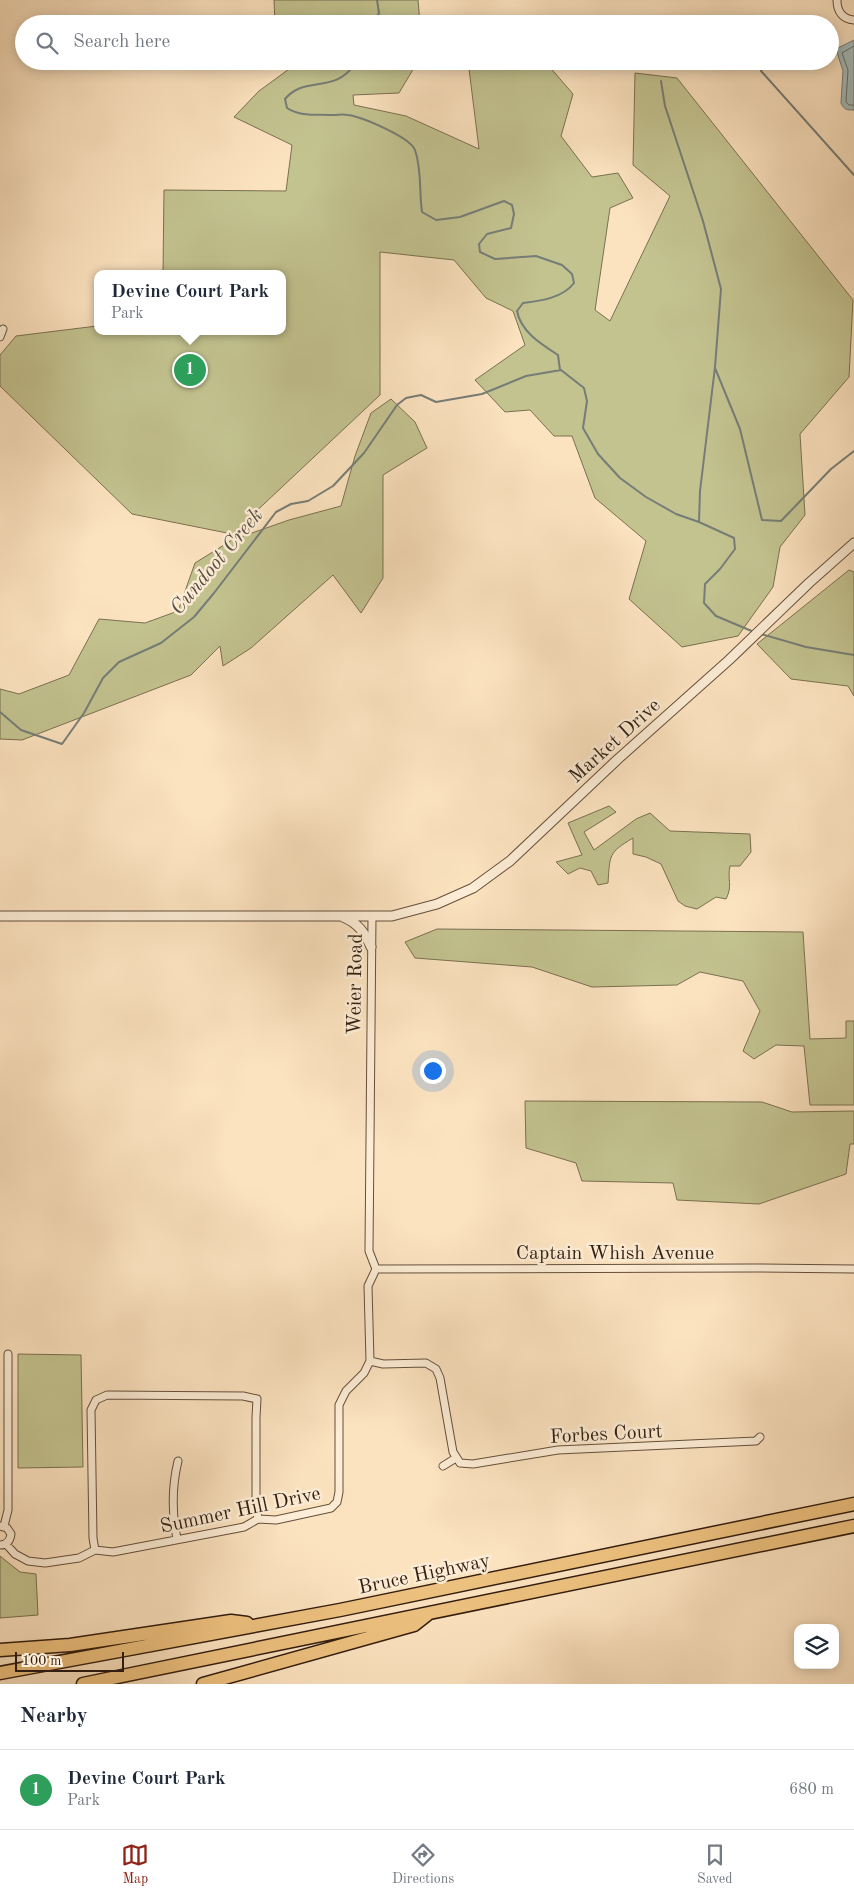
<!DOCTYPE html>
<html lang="en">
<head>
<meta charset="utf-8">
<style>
	:root { --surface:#fff; --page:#f6f6f7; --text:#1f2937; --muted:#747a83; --line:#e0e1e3; --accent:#8f2418 }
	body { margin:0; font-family:"Old Standard TT",serif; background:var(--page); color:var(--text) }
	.controls { position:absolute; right:15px; bottom:15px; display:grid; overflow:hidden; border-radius:10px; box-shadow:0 2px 12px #0003 }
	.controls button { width:45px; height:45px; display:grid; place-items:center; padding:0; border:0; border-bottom:1px solid var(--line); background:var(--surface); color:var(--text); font:25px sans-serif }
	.scale { position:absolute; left:15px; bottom:12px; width:109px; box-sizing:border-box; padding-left:5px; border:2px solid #331e0f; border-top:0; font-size:14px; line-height:18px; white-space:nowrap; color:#331e0f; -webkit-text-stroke:4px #fdedd6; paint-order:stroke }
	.you { position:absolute; left:432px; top:1070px; width:18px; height:18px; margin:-12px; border:4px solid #fff; border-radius:50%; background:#1a73e8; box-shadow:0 0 0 8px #1a73e833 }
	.badge { display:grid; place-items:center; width:32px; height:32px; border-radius:50%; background:var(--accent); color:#fff; font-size:16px; font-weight:700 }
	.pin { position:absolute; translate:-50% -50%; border:2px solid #fff; box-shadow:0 1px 5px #0006 }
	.popup { position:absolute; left:94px; top:270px; width:192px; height:65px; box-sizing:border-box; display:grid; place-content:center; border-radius:10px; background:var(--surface); filter:drop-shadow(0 1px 4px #0005); font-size:16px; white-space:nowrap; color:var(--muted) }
	.popup b { font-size:19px; color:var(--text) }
	.popup::after { content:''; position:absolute; left:50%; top:100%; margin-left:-10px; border:10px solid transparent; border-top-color:var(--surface) }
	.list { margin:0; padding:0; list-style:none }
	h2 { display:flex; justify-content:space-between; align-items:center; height:65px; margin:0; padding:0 20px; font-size:21px }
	h2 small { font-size:16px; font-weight:400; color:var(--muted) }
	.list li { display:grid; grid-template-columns:32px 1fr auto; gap:15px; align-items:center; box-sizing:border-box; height:80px; padding:0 20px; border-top:1px solid var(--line) }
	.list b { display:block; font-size:19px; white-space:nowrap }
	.list p { margin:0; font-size:16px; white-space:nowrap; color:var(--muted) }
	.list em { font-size:16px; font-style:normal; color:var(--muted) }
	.icon { flex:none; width:28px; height:28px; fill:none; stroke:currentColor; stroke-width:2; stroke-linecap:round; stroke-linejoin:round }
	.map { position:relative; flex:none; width:854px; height:1684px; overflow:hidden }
	.search { position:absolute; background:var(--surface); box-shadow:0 2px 12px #0003; left:15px; right:15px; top:15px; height:55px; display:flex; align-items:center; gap:12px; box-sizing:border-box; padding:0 18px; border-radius:28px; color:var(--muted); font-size:19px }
	.sheet { height:145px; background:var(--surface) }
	nav { display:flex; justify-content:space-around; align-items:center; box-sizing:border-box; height:70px; border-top:1px solid var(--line); background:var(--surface); font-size:14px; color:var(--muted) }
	nav a { display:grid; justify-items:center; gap:2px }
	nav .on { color:var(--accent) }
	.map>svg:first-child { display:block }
</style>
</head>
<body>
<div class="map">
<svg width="854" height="1684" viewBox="0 0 854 1684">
	<rect width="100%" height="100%" fill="#fce3c0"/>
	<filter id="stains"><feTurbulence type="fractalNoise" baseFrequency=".004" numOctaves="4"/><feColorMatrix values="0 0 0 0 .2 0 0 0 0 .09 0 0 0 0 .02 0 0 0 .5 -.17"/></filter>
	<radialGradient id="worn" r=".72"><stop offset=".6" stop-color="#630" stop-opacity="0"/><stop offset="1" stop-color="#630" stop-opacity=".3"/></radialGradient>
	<path fill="#c3c390" stroke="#7b7050" d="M274,0H418L420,24H275Z
		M300,61H418L399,93L353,95L354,105L406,116L479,149L468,61H540L548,65L573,94L561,136L592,177L618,173L633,198L610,208L595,310L610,321L670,196L633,165L635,73L677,78L853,300L849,377L800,434L805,515L780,547L773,587L738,636L682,647L629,599L646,541L595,498L572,436H554L530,410L505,412L475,380L525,345L513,311L486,298L454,260L380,252V395L232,534L132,514L0,386V355L16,336L97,326L98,331H282V274H163L164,190L286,191L292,145L234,117L259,91Z
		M391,399L415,422L427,448L383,475V578L361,613L333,575L251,648L223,666L220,646L191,675L22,740L0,739V689L19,694L69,675L99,619L145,623L178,611L195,563L232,540L289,520L341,506L355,456L371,413Z
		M849,570L854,572V696L848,686L791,679L757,644Z
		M609,806L616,812L584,832L594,850L636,819L650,813L670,831L750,834L751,852L740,866H730C727,879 733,886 726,899L716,897L697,909L685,906L678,901L661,864L646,857L633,854V838C608,853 610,855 608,883L598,885L591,871L580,868L568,874L556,862L582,855L568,823Z
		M437,929L803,932L810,1039L846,1038V1021H854V1105H810L804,1046L776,1045L754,1059L743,1051L760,1011L743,981L700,972L677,985L592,987L532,967L415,958L405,942Z
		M525,1101L762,1102L792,1112L854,1111V1144H850L846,1174L759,1204L677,1200L673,1183L582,1181L576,1163L526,1148Z
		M18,1354L81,1355L83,1467L18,1468Z
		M0,1556L20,1572L36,1574L38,1615L0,1618Z"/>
	<path fill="#a3bcbc" stroke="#767d77" d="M854,40V110C847,110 844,110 841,103L843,71L836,49Z"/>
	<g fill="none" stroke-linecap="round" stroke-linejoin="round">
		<path stroke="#6b6d66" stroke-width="1" d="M854,46L842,53L848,70L846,102L849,105H854"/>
		<path stroke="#767d77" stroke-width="2" d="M368,24L374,22L379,13L377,0
			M353,61L354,65C334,94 305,75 285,99L287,108C300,117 318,114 333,115C338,115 343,114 348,115C362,117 410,137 415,150C422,170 419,192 422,212L436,220L460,217L504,201L512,205L514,214L511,228L487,234L479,244L480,252L495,259L536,256L562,265L572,274L574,283C563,298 540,301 523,303L517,311C521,332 541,344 558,355L560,370
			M760,61L761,71L854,175
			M661,81L665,106L703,221L721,289L715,367L700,491L699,522
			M715,368L740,429L762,520L781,521L831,469L854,451
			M761,634L806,647L854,655
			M0,712L21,730L62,744L84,713L103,678L119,662L161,643L194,617L214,593L276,512L291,504L308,501L333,486L364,453L397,405L406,398L421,395L436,402L482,394L526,376L561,370L584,388L587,401L583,428L598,454L620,478L646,497L676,514L699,522L734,538L735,549L720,569L705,584L704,603L716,616L754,632"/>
		<g stroke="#654f3b" stroke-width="9">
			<path id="minor" d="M837,0C837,11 842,19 854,20
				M0,337L3,329
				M376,1269L752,1268L854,1269
				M370,1361L383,1364L426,1363L436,1369L440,1378L453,1452L460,1463L473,1464L558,1450L756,1441L760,1437
				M443,1466L456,1458
				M4,1526L8,1510V1354
				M177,1539C172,1514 172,1486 178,1461
				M6,1544L15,1554L28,1561L45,1563L79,1558L95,1550L113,1552L244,1527L258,1519L276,1520L331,1508L337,1502L339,1492V1405L346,1391L364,1373L370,1361L368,1286L376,1269L369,1251L372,916
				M0,1545C7,1545 10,1541 11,1534L7,1528L0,1526
				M95,1550L93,1538L91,1410L96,1400L107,1395L243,1396L257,1399L256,1417V1506L258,1519"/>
		</g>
		<g stroke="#654f3b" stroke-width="11">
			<path id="tertiary" d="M0,916H392L437,904L473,888L510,861L618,759L729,660L809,583L854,543
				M343,917C358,923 365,933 371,947"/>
		</g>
		<g stroke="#331e0f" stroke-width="15">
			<path id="motorway" d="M0,1650L70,1645L231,1621L247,1623
				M0,1673L340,1610L854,1504
				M83,1684L854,1526
				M203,1684L414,1625L428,1614"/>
		</g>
		<use href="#minor" stroke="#fdedd6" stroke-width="7"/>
		<use href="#tertiary" stroke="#fdedd6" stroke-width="9"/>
		<use href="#motorway" stroke="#eec280" stroke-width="12"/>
	</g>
	<g text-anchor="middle" stroke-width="5" stroke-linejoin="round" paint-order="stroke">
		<g font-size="20" fill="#331e0f" stroke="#fdedd6">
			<text transform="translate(614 740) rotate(-42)" y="7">Market Drive</text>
			<text transform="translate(354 984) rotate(-89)" y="7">Weier Road</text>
			<text x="615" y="1259">Captain Whish Avenue</text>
			<text transform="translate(606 1433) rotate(-3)" y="7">Forbes Court</text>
			<text transform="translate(240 1509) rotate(-12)" y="7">Summer Hill Drive</text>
			<text transform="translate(424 1573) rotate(-12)" y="7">Bruce Highway</text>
		</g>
		<g font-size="21" font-style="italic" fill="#554d43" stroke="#fdedd6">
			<text transform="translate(216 561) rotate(-50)" y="7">Cundoot Creek</text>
		</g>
	</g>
	<rect width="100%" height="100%" filter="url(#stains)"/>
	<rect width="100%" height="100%" fill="url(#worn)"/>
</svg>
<div class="controls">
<button><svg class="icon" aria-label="layers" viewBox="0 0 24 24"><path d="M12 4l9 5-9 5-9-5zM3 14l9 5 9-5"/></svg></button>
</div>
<div class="scale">100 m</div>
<div class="you"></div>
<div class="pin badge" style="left:190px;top:370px;background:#2e9e5b">1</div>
<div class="popup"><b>Devine Court Park</b>Park</div>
<div class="search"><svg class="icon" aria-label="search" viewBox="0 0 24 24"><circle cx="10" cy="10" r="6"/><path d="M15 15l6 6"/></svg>Search here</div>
</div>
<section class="sheet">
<h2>Nearby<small></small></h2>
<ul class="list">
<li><span class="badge" style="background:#2e9e5b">1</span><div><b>Devine Court Park</b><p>Park</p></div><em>680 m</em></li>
</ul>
</section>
<nav>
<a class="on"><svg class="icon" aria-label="map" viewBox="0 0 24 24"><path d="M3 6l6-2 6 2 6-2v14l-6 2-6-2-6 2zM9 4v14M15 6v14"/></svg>Map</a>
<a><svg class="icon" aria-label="directions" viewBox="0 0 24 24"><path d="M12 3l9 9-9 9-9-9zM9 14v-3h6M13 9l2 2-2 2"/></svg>Directions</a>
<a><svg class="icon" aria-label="saved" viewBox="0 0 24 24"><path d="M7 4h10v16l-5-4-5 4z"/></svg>Saved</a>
</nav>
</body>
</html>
